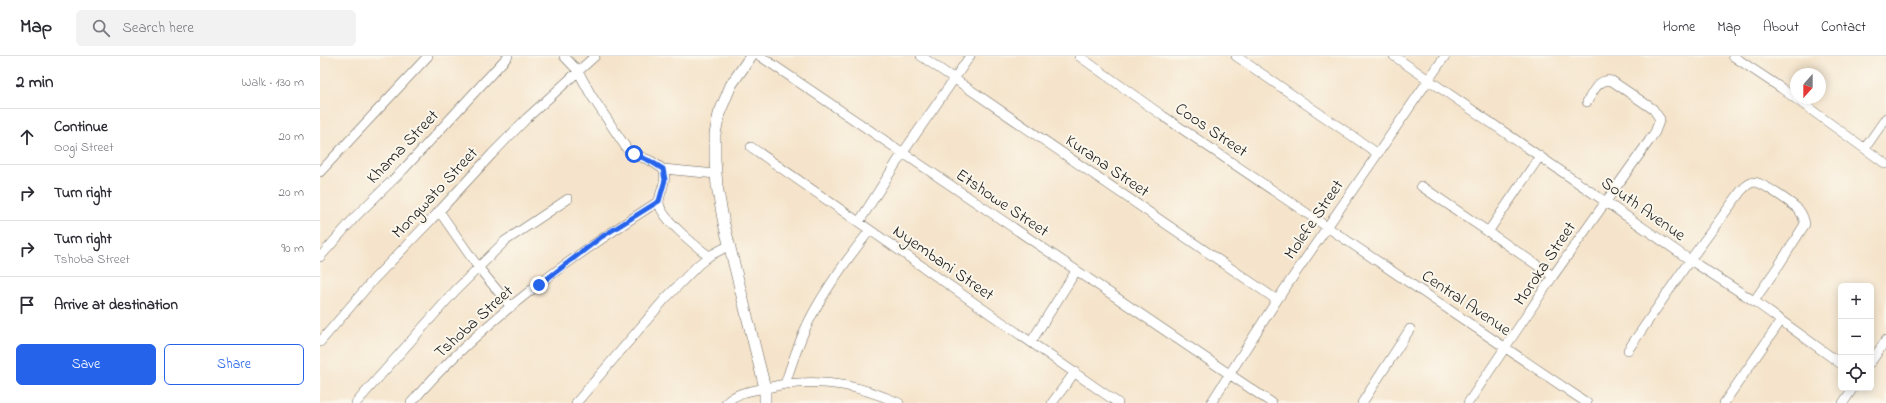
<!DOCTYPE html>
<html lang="en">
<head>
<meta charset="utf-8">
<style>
	:root { --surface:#fff; --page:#f2f2f3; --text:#2b2b33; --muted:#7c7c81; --line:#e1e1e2; --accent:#2563eb }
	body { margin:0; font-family:"Indie Flower",sans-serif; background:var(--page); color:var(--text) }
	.controls { position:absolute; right:12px; bottom:12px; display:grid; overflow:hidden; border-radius:6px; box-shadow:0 2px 10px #0003 }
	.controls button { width:36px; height:36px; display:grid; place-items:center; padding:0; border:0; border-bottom:1px solid var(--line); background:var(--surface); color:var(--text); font:20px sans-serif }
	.compass { position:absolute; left:1470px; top:12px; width:36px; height:36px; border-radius:50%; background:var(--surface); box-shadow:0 2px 10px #0003; rotate:201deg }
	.stop { position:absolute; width:12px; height:12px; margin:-9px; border:3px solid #2563eb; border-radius:50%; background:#fff }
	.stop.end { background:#2563eb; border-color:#fff; box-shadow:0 1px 4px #0008 }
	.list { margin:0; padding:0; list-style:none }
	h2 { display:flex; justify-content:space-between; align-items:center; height:52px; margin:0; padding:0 16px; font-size:17px }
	h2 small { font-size:13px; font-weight:400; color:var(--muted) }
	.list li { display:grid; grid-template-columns:26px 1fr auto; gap:12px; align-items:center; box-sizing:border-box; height:56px; padding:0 16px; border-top:1px solid var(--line) }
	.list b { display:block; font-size:15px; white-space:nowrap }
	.list p { margin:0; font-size:13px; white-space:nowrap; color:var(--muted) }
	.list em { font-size:13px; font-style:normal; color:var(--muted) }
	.actions { display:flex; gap:8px; padding:12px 16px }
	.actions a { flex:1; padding:9px 0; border:1px solid var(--accent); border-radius:6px; text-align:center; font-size:14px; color:var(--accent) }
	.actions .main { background:var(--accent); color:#fff }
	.icon { flex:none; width:22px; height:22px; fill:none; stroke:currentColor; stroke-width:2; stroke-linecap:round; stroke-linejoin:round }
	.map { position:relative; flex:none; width:1566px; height:347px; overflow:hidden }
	header { display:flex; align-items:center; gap:24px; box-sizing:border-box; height:56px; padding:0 20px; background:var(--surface); border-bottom:1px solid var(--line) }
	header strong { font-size:19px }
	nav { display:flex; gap:22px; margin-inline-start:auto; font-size:14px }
	.search { width:280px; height:36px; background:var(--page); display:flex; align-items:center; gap:10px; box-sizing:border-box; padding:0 14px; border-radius:6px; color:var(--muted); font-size:15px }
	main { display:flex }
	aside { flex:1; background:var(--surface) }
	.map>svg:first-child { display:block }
</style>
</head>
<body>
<header>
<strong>Map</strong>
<div class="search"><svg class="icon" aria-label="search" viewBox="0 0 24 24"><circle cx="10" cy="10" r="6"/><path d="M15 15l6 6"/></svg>Search here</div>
<nav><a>Home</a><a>Map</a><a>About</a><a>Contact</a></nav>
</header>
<main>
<aside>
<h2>2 min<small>Walk · 130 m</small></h2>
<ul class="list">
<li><svg class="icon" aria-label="ahead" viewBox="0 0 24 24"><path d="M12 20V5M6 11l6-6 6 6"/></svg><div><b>Continue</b><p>Oogi Street</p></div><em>20 m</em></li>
<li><svg class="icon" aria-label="right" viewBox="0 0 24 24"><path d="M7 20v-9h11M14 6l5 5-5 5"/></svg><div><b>Turn right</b></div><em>20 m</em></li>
<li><svg class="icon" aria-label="right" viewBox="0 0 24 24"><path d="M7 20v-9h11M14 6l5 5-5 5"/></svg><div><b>Turn right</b><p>Tshoba Street</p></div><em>90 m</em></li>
<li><svg class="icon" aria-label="arrive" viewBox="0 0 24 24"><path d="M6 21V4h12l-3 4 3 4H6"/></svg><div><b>Arrive at destination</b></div></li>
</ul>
<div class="actions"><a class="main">Save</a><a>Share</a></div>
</aside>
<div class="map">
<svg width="1566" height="347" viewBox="0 0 1566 347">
	<rect width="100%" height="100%" fill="#fbf7ec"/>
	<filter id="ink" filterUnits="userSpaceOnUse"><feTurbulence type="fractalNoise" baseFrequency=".025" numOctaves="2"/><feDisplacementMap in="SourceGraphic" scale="8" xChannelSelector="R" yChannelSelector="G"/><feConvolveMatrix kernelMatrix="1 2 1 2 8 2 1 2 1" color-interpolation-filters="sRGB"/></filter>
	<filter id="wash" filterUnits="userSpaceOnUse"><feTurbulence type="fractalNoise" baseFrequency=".012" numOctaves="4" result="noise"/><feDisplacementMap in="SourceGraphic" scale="16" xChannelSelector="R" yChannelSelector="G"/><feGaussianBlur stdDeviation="0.9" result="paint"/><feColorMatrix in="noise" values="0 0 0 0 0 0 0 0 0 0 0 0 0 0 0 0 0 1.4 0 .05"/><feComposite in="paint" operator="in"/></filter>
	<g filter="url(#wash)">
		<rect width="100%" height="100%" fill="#f5e4cb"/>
	</g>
	<g filter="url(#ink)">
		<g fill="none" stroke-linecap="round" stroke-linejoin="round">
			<g stroke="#686259" stroke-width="10">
				<path id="minor" d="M244,0L258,15L271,39L309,96L331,105L343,113L396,118
					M440,0L952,347
					M601,0L957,244
					M759,0L843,60L1267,347
					M916,0L1057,97
					M1074,0L1370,204L1434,245L1521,308
					M1413,0L1461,32L1566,108
					M431,91L798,347
					M1545,92L1566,62
					M343,113C348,125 340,134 339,146C339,161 377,191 389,200
					M0,116L108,0
					M1101,130L1233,220
					M119,155L158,211L191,251
					M539,166L582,98L650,0
					M1168,176L1220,100
					M0,201L36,160L83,114L188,0
					M0,286L54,223L111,164L172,98L207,62L275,0
					M711,286L756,215
					M1308,294L1370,204L1421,135C1425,131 1428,127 1434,126C1442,126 1473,148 1479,154C1482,158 1484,163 1485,168L1459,209L1434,245
					M1551,306L1566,284
					M465,328C472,307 479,285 489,265C505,233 528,202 550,174
					M36,347L135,235L185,185L248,143
					M91,347C160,266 250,202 339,145
					M256,347L344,244L378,209L389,200L410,189
					M406,347C417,336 431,335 445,332C452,331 459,329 466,328C508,323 540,330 579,347
					M732,347L755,316
					M891,347L957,244L1125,0
					M1042,347L1090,273
					M1148,347L1233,220L1329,85L1335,76L1340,63L1333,53L1292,25C1278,22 1273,36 1267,46
					M1404,347L1460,266
					M1523,347L1533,332"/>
			</g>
			<g stroke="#686259" stroke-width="12">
				<path id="tertiary" d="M431,0L411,29L399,58L395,78V104L397,130L404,168L445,332V347"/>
			</g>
			<use href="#minor" stroke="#fff" stroke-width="9"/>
			<use href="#tertiary" stroke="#fff" stroke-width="11"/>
		</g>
	</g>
	<g fill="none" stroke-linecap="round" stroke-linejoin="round" filter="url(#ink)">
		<path stroke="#2563eb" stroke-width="5" d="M219,229L280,182L339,145L345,124L343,113L330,105L314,98"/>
	</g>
	<g text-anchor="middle" stroke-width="4" stroke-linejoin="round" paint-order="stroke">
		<g font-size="17" fill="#1c1c1c" stroke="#fbf7ec">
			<text transform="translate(892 73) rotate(34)" y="6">Coos Street</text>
			<text transform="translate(82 90) rotate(-46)" y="6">Khama Street</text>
			<text transform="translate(788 109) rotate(34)" y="6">Kurana Street</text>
			<text transform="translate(114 136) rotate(-47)" y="6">Mongwato Street</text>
			<text transform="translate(683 146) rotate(34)" y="6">Etshowe Street</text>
			<text transform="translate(1324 152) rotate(35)" y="6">South Avenue</text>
			<text transform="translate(993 163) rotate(-56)" y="6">Molefe Street</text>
			<text transform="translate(624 206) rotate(35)" y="6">Nyembani Street</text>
			<text transform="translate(1224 207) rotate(-56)" y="6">Moroka Street</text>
			<text transform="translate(1147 246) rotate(34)" y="6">Central Avenue</text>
			<text transform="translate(153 265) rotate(-42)" y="6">Tshoba Street</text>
		</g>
	</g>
</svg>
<div class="controls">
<button>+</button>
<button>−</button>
<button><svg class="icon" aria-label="locate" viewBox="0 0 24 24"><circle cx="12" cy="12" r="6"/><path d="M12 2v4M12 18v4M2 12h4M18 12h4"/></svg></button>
</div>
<svg class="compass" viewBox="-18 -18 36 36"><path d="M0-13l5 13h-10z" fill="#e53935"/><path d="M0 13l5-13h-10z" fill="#7c7c81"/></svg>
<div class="stop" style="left:314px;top:98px"></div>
<div class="stop end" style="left:219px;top:229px"></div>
</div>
</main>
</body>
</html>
